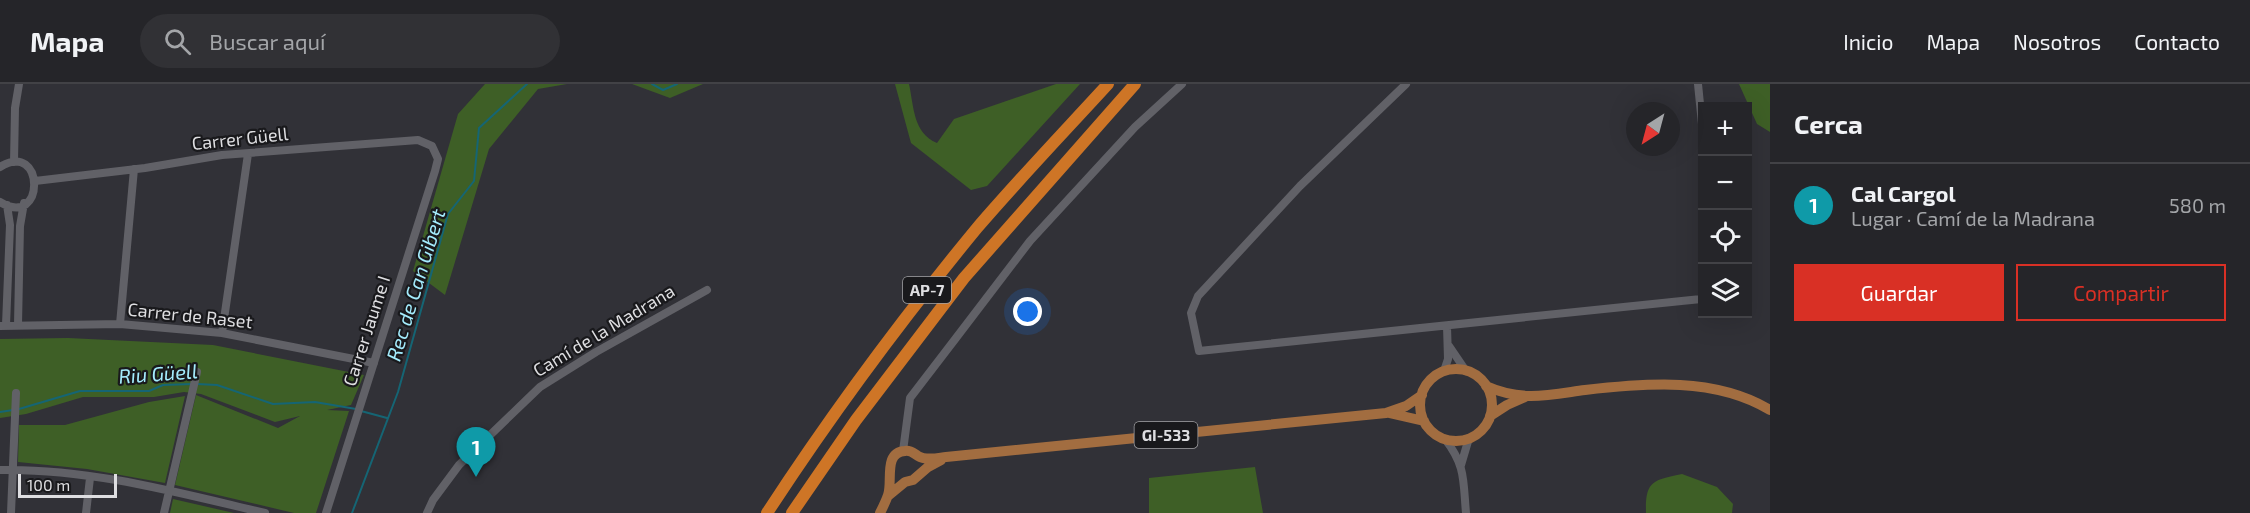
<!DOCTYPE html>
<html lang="es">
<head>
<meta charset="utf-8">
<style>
	:root { --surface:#252529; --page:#313135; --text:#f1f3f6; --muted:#a3a5a8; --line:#424246; --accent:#d93025 }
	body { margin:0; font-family:"Exo 2",sans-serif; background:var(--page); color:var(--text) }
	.controls { position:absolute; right:18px; top:18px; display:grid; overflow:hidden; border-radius:0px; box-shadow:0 6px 24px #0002 }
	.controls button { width:54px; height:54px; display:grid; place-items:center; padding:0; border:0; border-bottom:2px solid var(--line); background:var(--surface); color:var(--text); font:30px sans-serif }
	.compass { position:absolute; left:1626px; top:18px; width:54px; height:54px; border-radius:50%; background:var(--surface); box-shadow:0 6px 24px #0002; rotate:216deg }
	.scale { position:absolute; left:18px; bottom:15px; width:99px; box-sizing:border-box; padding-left:6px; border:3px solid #dedee1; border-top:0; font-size:16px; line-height:21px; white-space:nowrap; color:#dedee1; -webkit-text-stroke:4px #19191c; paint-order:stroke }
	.you { position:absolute; left:1028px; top:228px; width:21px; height:21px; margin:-15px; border:4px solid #fff; border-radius:50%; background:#1a73e8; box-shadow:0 0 0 9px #1a73e833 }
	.badge { display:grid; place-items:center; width:39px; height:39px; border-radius:50%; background:var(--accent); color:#fff; font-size:20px; font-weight:700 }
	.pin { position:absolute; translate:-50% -50px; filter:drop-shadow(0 2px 3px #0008) }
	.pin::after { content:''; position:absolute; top:32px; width:21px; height:18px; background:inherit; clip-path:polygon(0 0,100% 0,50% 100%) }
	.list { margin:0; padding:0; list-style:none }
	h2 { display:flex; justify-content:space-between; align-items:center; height:78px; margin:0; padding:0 24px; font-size:26px }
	h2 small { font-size:20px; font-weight:400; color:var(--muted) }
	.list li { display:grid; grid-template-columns:39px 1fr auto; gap:18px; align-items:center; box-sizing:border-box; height:84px; padding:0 24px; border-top:2px solid var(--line) }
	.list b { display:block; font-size:22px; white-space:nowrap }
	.list p { margin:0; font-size:20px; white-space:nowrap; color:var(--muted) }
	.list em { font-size:20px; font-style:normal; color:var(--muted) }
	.actions { display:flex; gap:12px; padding:18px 24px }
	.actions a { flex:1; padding:14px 0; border:2px solid var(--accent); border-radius:0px; text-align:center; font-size:21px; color:var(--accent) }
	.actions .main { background:var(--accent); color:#fff }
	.icon { flex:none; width:33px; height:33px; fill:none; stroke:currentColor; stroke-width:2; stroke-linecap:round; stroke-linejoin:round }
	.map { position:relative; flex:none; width:1770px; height:429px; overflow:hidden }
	header { display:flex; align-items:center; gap:36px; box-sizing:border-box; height:84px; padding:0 30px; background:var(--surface); border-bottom:2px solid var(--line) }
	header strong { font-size:28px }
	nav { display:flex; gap:33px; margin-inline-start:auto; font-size:21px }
	.search { width:420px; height:54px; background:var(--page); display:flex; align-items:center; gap:15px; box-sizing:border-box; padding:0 21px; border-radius:33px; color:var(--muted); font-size:22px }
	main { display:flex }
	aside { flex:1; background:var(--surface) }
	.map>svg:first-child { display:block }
</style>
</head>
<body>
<header>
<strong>Mapa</strong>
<div class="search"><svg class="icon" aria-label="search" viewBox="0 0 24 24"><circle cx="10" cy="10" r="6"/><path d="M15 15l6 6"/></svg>Buscar aquí</div>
<nav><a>Inicio</a><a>Mapa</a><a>Nosotros</a><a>Contacto</a></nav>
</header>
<main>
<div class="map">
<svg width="1770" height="429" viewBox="0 0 1770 429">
	<rect width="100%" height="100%" fill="#313137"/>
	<path fill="#3e5f26" d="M485,0H567L538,5L489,65L445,211L413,187L458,30Z
		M632,0H703L670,14Z
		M895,0H909C914,23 913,49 937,59L954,35L1056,0H1080L987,102L971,106L911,59Z
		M1739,0H1770V48L1757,40Z
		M68,254L213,261L364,291L351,321L327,326L349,327L316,429H294L175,401L196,311L278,344L300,332L275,338L201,310L184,308L154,313H83L26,330L0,334V255Z
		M185,312L165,399L87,385L18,378L19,341H65L149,318Z
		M1255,383L1263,429H1149V394Z
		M1682,390L1717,403L1733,420L1732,429H1646C1645,397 1653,396 1682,390Z
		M173,415L234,429H170Z"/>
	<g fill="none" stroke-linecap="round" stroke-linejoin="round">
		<path stroke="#156574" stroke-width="2" d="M652,0L663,6L677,0
			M197,300L217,301L273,320L315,318L356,325
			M19,325L80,307H149L163,301L192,300
			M361,327L387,334
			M0,328L13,326
			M352,429L398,308L448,130L474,97L479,44L527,0"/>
		<path stroke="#616167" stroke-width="8" d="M1406,0L1300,102L1198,212L1191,229L1199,267L1701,215L1702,212
			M1698,0L1702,40
			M14,78L15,24L19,0
			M0,83C45,55 46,146 0,118
			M35,97L145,84L222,71L418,56L432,62L438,75L435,87L326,429
			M120,240L134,85
			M6,241L10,141L7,121
			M18,241L20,142L24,119
			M0,242L120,240L222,249L374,279
			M222,249L248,70
			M1449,262L1466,287
			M1444,287L1448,275L1447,242
			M1445,355C1466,382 1463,397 1466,429
			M903,367L910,314L956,254L1030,157L1135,43L1182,0
			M1461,381L1469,354
			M0,386C89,384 179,409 265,429
			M11,429L16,309
			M86,429L90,394
			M164,429L197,288
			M427,429L433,416L459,381L540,303L596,268L707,206"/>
		<path stroke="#a26d40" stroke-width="10" d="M1420 321a36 36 0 1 1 72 0a36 36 0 1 1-72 0Z
			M1486,302C1522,318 1548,311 1585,306C1647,299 1715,293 1770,326
			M1389,329L1424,337
			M1490,332L1507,321L1525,313
			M888,412L905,398L913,396L928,383L941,376
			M880,429C883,423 886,417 888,411C893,398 883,368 905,367C911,366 913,369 918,372C926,377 937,374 946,373L1386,329L1406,322L1422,311"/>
		<path stroke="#ce7526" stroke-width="12" d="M767,429C831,331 902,235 977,144C1019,95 1064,48 1108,0
			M792,429L856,336L964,194L1135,0"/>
	</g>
	<g text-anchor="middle" stroke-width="4.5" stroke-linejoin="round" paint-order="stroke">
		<g fill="#19191c" stroke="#a3a3a6" stroke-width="1.5">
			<rect x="903" y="193" width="48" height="26" rx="4.5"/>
			<rect x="1134.5" y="338" width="63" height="26" rx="4.5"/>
		</g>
		<g font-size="16" font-weight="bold" fill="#dedee1">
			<text x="927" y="212">AP-7</text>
			<text x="1166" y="357">GI-533</text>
		</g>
		<g font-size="18" fill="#dedee1" stroke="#19191c">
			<text transform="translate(240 55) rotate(-6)" y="6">Carrer Güell</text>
			<text transform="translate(190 232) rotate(6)" y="6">Carrer de Raset</text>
			<text transform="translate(367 247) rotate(-72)" y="6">Carrer Jaume I</text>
			<text transform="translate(604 247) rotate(-31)" y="6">Camí de la Madrana</text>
		</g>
		<g font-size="20" font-style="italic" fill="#a4ecfd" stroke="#19191c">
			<text transform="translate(416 201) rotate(-73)" y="7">Rec de Can Gibert</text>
			<text transform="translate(158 290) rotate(-4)" y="7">Riu Güell</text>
		</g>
	</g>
</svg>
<div class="controls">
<button>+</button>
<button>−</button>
<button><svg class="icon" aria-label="locate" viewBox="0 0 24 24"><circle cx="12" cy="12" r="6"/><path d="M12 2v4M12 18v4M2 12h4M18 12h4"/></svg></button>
<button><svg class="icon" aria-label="layers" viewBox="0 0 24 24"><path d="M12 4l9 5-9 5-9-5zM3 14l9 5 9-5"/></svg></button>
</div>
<svg class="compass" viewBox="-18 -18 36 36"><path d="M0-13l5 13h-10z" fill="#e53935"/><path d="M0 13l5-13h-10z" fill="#a3a5a8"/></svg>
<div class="scale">100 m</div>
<div class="you"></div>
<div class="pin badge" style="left:476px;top:393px;background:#0f9aa8">1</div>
</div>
<aside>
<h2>Cerca<small></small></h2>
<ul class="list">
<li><span class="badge" style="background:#0f9aa8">1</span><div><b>Cal Cargol</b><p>Lugar · Camí de la Madrana</p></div><em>580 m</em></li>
</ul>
<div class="actions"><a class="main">Guardar</a><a>Compartir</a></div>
</aside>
</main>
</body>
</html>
